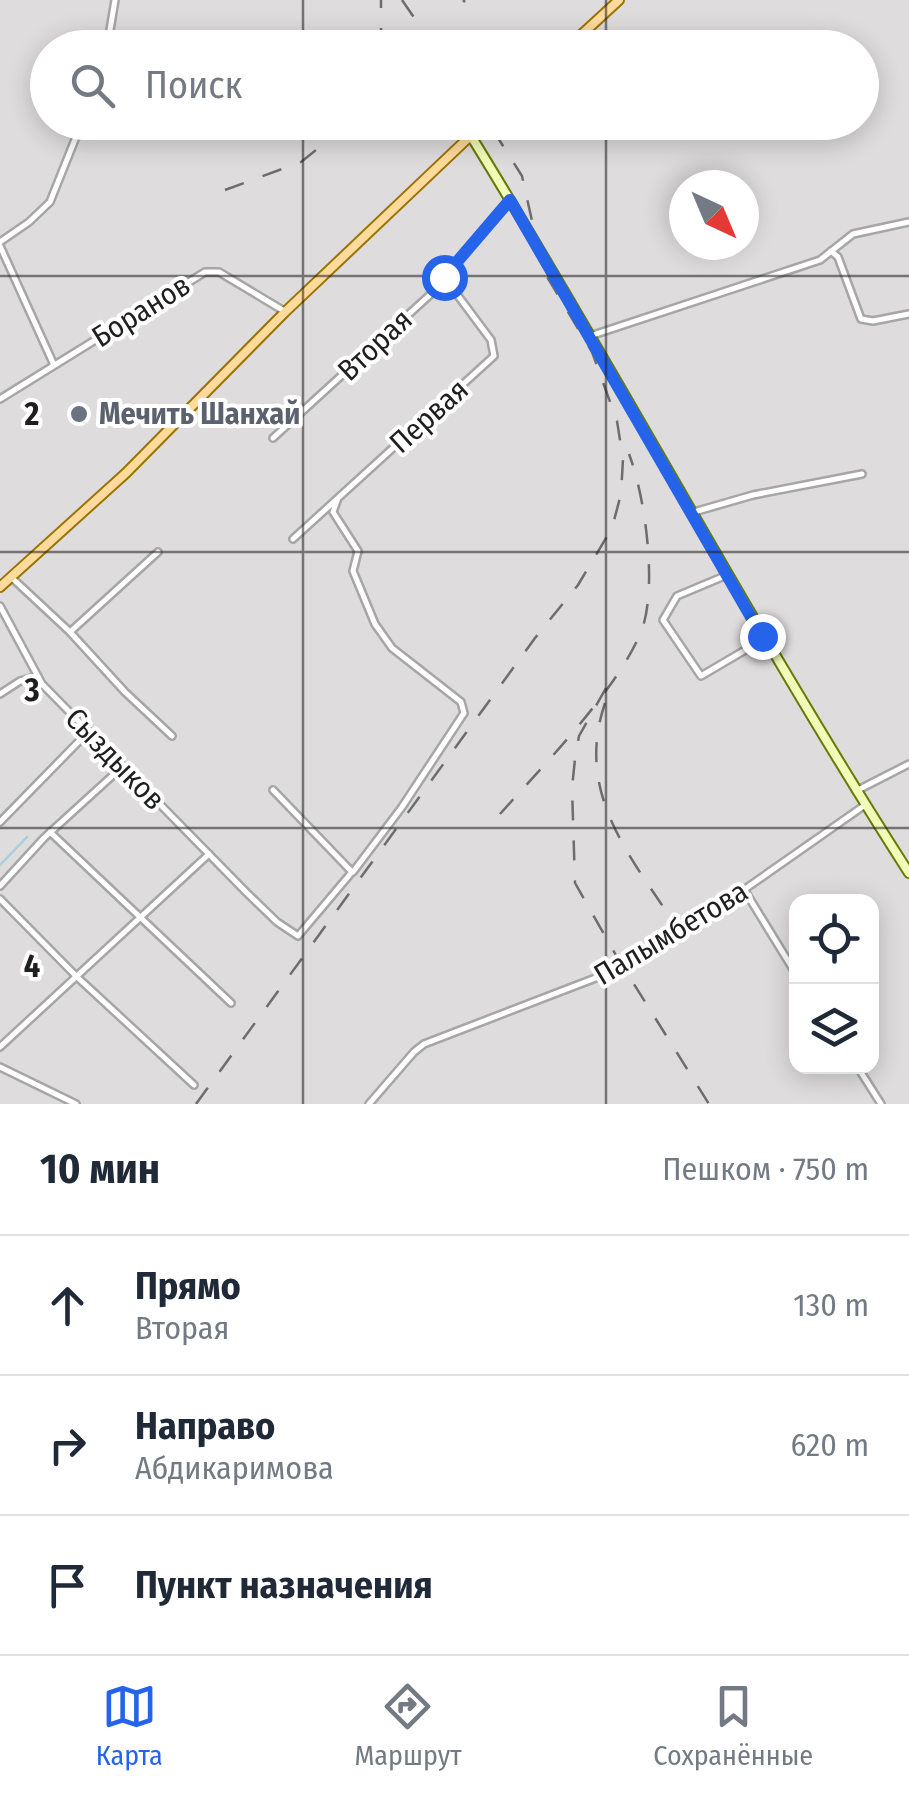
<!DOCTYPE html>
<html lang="ru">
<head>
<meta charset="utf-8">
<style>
	:root { --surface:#fff; --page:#f2f2f3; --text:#1f2937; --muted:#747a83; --line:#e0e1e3; --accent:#2563eb }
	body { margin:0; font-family:"Fira Sans Condensed",sans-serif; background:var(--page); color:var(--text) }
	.controls { position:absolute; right:30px; bottom:30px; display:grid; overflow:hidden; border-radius:20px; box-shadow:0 5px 25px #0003 }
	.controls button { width:90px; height:90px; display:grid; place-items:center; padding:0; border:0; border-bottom:2px solid var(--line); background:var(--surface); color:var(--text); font:50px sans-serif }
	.compass { position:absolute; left:669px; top:170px; width:90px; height:90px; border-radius:50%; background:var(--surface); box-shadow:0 5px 25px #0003; rotate:136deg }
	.stop { position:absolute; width:30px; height:30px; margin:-22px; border:8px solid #2563eb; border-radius:50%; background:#fff }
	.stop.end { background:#2563eb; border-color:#fff; box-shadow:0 2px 10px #0008 }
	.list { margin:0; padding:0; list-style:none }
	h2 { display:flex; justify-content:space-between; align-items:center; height:130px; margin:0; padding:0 40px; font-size:42px }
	h2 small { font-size:32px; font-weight:400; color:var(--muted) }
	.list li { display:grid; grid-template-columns:65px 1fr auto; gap:30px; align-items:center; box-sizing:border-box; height:140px; padding:0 40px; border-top:2px solid var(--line) }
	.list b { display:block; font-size:38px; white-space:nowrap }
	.list p { margin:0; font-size:32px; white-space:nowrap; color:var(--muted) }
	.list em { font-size:32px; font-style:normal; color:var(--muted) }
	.icon { flex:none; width:55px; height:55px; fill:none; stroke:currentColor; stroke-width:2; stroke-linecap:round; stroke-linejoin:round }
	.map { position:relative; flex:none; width:909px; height:1104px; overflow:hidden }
	.search { position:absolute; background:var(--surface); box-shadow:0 5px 25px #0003; left:30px; right:30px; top:30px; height:110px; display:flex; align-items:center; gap:25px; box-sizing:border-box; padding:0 35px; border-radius:55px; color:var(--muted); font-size:38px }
	.sheet { height:550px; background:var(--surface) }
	nav { display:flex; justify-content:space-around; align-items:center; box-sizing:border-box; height:140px; border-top:2px solid var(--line); background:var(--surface); font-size:28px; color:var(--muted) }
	nav a { display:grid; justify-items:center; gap:5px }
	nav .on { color:var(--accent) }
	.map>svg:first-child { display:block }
</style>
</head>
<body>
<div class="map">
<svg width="909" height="1104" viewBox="0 0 909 1104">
	<rect width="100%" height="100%" fill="#f0eee6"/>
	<path fill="#dedcdc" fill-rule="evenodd" d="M0,0H909V1104H0ZM48,48H862V122H48ZM684,185H744V245H684ZM796,902H872V1066H796Z"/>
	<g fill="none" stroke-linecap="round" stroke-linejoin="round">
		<path stroke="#a5cedf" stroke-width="2.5" d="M0,865L27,837"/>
		<g stroke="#a6a6a6" stroke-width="10">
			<path id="street" d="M107,48L115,0
				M0,242L29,222L50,202L82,122
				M0,246L54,365
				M831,251L838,257L861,319L873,321L909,314
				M590,336L820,260L853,234L909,222
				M0,399L205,272H219L284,311
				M273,438L432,293L510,200
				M338,498L333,512L358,551L353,571L375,624L392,648L461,702L464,713L402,807L353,872
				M694,512L753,495L862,474
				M293,539L494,356L491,340L444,277
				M727,575L677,596L663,620L701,676L764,639
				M11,577L70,632L158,552
				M0,606L42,684L247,893L277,922L298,936L352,872L273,790
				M70,632L125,692L172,736
				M0,694L20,681L38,676
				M856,791L909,764
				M0,822L88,732
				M50,832L231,1003
				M0,886L44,838L122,767
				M745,891L796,974
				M0,899L76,976L194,1085
				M0,1047L209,854
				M857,1066L881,1104
				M0,1067L76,1104
				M369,1104L414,1052L424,1044L619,969L688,929L865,805"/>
		</g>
		<g stroke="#657b02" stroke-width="12">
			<path id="secondary" d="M471,136C621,379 754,632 909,873"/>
		</g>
		<g stroke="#9b7300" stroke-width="12">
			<path id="primary" d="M567,48L619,0
				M0,587L126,473L285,312L485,122"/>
		</g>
		<use href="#street" stroke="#fff" stroke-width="5"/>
		<use href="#secondary" stroke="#f3fbb9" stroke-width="8"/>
		<use href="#primary" stroke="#fedb9d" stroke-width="8"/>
		<path stroke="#6d6d6d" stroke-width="2.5" stroke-dasharray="20 20" stroke-linecap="butt" d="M402,0L435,48
			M463,0L465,2
			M381,48V0
			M225,190L301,162L351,122
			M606,688L579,736L575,759L572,788L575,883L617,957L709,1104
			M605,703C575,792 628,853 674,923
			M500,814C541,768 627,680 644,623C656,579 645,496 629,454
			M196,1104L535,638L578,585L612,528L621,494L623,459L617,421L592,352L543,270L522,176L488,122"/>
	</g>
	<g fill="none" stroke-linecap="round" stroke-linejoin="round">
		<path stroke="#2563eb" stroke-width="12" d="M444,277L510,200L762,636"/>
	</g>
	<path fill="none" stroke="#1f1f1f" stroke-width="2.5" stroke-opacity="0.55" d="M303,0V48M606,0V48M303,122V1104M606,122V1104M0,276H909M0,552H909M0,828H909"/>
	<circle fill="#6b7280" stroke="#fff" stroke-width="4" cx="79" cy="414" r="10"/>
	<g text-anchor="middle" stroke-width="8" stroke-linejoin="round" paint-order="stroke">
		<g font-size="30" fill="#1f1f1f" stroke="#fff">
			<text transform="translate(141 311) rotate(-32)" y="10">Боранов</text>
			<text transform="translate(375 345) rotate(-43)" y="10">Вторая</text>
			<text transform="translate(429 416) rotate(-42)" y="10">Первая</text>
			<text transform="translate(115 759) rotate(46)" y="10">Сыздыков</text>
			<text transform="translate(671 933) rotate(-31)" y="10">Палымбетова</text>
		</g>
		<g font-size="30" font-weight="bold" fill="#5b616d" stroke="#fff" text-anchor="start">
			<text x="99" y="424">Мечить Шанхай</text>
		</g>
	</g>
	<g font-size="32" text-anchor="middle" font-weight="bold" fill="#1f1f1f" stroke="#fff" stroke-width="8" stroke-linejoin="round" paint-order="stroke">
		<text x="32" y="425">2</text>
		<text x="32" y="701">3</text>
		<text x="32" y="977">4</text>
	</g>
</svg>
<div class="controls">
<button><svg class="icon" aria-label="locate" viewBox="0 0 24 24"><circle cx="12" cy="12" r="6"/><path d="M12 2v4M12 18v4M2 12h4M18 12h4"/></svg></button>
<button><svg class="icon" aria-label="layers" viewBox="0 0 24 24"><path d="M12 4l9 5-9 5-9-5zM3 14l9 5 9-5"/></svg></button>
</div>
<svg class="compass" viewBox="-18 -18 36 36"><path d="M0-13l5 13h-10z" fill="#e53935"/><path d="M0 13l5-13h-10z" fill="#747a83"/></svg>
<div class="stop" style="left:444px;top:277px"></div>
<div class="stop end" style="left:762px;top:636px"></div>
<div class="search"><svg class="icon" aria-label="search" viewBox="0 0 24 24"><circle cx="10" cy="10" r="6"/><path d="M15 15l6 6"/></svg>Поиск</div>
</div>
<section class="sheet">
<h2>10 мин<small>Пешком · 750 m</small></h2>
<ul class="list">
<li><svg class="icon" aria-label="ahead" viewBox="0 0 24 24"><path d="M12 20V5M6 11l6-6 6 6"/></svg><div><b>Прямо</b><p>Вторая</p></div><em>130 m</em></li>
<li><svg class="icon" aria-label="right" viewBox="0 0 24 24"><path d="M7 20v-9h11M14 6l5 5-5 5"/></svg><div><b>Направо</b><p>Абдикаримова</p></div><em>620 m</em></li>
<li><svg class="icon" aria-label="arrive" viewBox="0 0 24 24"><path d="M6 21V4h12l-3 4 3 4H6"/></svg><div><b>Пункт назначения</b></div></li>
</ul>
</section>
<nav>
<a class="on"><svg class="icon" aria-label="map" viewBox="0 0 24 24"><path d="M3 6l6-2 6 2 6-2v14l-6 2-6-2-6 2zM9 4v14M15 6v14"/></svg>Карта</a>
<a><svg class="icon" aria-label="directions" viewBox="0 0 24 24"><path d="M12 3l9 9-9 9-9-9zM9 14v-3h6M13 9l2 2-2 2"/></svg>Маршрут</a>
<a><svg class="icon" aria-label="saved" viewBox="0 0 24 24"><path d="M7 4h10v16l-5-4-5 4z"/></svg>Сохранённые</a>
</nav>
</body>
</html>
